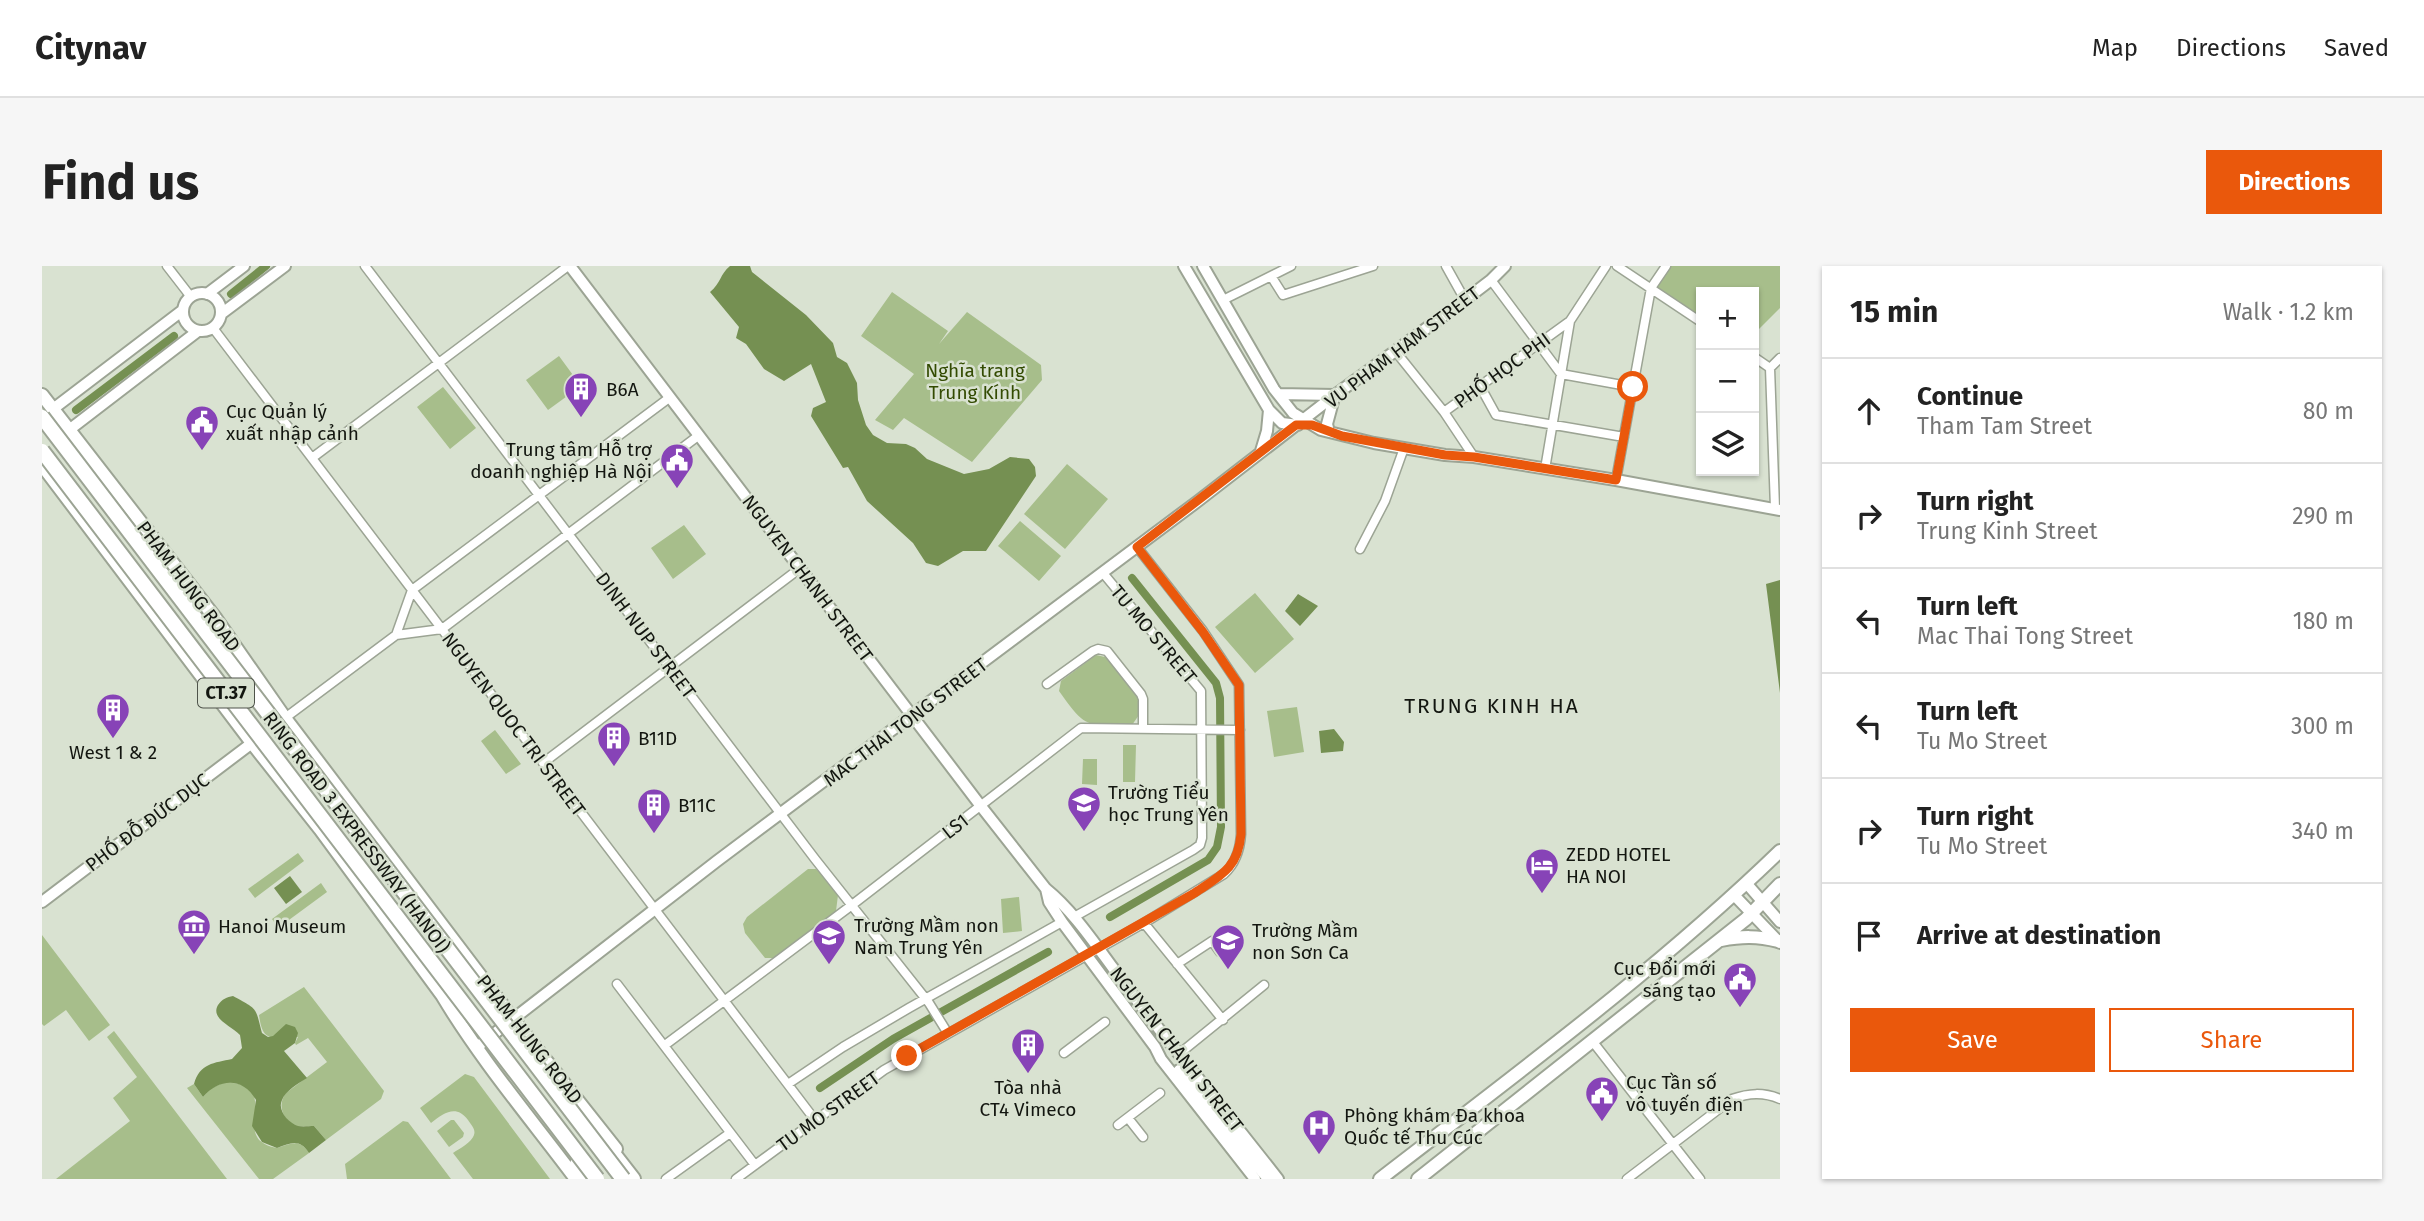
<!DOCTYPE html>
<html lang="en">
<head>
<meta charset="utf-8">
<style>
	:root { --surface:#fff; --page:#f6f6f6; --text:#222; --muted:#767676; --line:#e0e0e0; --accent:#ea580c }
	body { margin:0; font-family:"Fira Sans",sans-serif; background:var(--page); color:var(--text) }
	.controls { position:absolute; right:21px; top:21px; display:grid; overflow:hidden; border-radius:0px; box-shadow:0 2px 5px #0004 }
	.controls button { width:63px; height:63px; display:grid; place-items:center; padding:0; border:0; border-bottom:2px solid var(--line); background:var(--surface); color:var(--text); font:35px sans-serif }
	.stop { position:absolute; width:21px; height:21px; margin:-16px; border:5px solid #ea580c; border-radius:50%; background:#fff }
	.stop.end { background:#ea580c; border-color:#fff; box-shadow:0 2px 7px #0008 }
	.list { margin:0; padding:0; list-style:none }
	h2 { display:flex; justify-content:space-between; align-items:center; height:91px; margin:0; padding:0 28px; font-size:30px }
	h2 small { font-size:23px; font-weight:400; color:var(--muted) }
	.list li { display:grid; grid-template-columns:46px 1fr auto; gap:21px; align-items:center; box-sizing:border-box; height:105px; padding:0 28px; border-top:2px solid var(--line) }
	.list b { display:block; font-size:26px; white-space:nowrap }
	.list p { margin:0; font-size:23px; white-space:nowrap; color:var(--muted) }
	.list em { font-size:23px; font-style:normal; color:var(--muted) }
	.actions { display:flex; gap:14px; padding:21px 28px }
	.actions a { flex:1; padding:16px 0; border:2px solid var(--accent); border-radius:0px; text-align:center; font-size:24px; color:var(--accent) }
	.actions .main { background:var(--accent); color:#fff }
	.icon { flex:none; width:38px; height:38px; fill:none; stroke:currentColor; stroke-width:2; stroke-linecap:round; stroke-linejoin:round }
	.map { position:relative; flex:none; width:1738px; height:913px; overflow:hidden; border-radius:0px }
	header { display:flex; align-items:center; gap:42px; box-sizing:border-box; height:98px; padding:0 35px; background:var(--surface); border-bottom:2px solid var(--line) }
	header strong { font-size:33px }
	nav { display:flex; gap:38px; margin-inline-start:auto; font-size:24px }
	.intro { display:flex; align-items:center; justify-content:space-between; box-sizing:border-box; height:168px; padding:0 42px }
	h1 { margin:0; font-size:49px }
	.button { padding:18px 32px; border-radius:0px; background:var(--accent); color:#fff; font-size:24px; font-weight:700 }
	main { display:flex; gap:42px; padding:0 42px }
	aside { flex:1; background:var(--surface); border-radius:0px; box-shadow:0 2px 5px #0004 }
	.map>svg:first-child { display:block }
</style>
</head>
<body>
<header>
<strong>Citynav</strong>
<nav><a>Map</a><a>Directions</a><a>Saved</a></nav>
</header>
<div class="intro"><h1>Find us</h1><a class="button">Directions</a></div>
<main>
<div class="map">
<svg width="1738" height="913" viewBox="0 0 1738 913">
	<rect width="100%" height="100%" fill="#d9e2d1"/>
	<path fill="#a7be8b" d="M1624,0H1738V42L1712,68V26H1659V53L1609,22Z
		M850,26L906,65L897,78L925,46L999,99L1000,114L930,196L862,152L851,164L833,154L872,108L819,70Z
		M517,90L539,120L506,144L484,114Z
		M401,121L434,162L408,183L375,141Z
		M1025,198L1066,233L1023,283L982,248Z
		M978,255L1019,290L997,315L956,280Z
		M642,259L664,288L631,313L609,282Z
		M1213,327L1252,373L1213,407L1173,361Z
		M1054,389L1063,391L1092,424L1097,434V449L1090,459C1043,459 1045,464 1017,425L1019,415Z
		M1255,441L1262,486L1232,491L1225,445Z
		M453,464L479,498L464,508L439,475Z
		M1081,479H1094L1093,516H1081Z
		M1041,493H1055V519L1040,518Z
		M256,587L262,595L213,632L206,623Z
		M766,603H774L777,606L796,629L794,645L733,692H723L703,667L701,658L705,651Z
		M279,617L285,626L236,662L230,653Z
		M977,631L980,665L961,667L959,633Z
		M0,669L68,759L47,775L24,744L2,760L0,758Z
		M262,721L342,825L339,833L284,874L272,860C267,860 260,861 255,860C240,855 235,838 244,827L285,796L266,772L254,779L253,777L256,771C230,770 221,779 217,749Z
		M72,765L185,913H14L88,855L71,832L95,811L65,771Z
		M423,808L432,811L508,913H431L411,887C417,883 430,876 432,869C434,863 429,859 426,854C414,838 402,847 389,857L378,842Z
		M182,816C246,819 183,873 235,882C250,877 258,873 267,887L231,913H217L145,822L152,818L161,831L168,823Z
		M409,854H412L422,867L421,871L407,881L395,865Z
		M361,855L366,856L409,913H305L303,898Z"/>
	<path fill="#759052" d="M688,0H708L710,6L764,49L791,77L795,91L805,97L815,117L816,134L824,159L831,169L845,177L864,178L873,182L885,193L922,208L947,203L968,191L987,193L993,201L994,210L944,285H921L896,300L884,297L871,277L825,235L806,201L801,202L769,150L771,142L784,136L769,98L742,115L722,103L704,78L694,72L697,61L668,26C679,17 678,8 688,0Z
		M1738,314V427L1724,318Z
		M1256,328L1276,340L1258,360L1243,345Z
		M1292,463L1302,476L1301,485L1279,487L1277,465Z
		M248,610L260,626L244,638L232,622Z
		M191,730C216,744 213,740 220,767L226,771L231,770L244,758L253,761L256,767L253,777L242,785L265,812C257,817 243,825 240,834C235,844 246,857 256,860C261,861 267,860 272,860L284,874L267,887C258,873 250,876 235,882L220,876L210,860L214,834C201,811 177,812 161,831L152,818C158,797 172,797 190,793L200,782L198,769C190,760 168,753 176,739C180,733 185,731 191,730Z"/>
	<g fill="none" stroke-linecap="round" stroke-linejoin="round">
		<path stroke="#759052" stroke-width="8" d="M189,28L224,0
			M34,144L132,70
			M1068,651L1166,594L1175,581L1179,561L1178,432L1174,417L1090,312
			M778,822L851,773L1006,686"/>
		<g stroke="#9ca494" stroke-width="11">
			<path id="street" d="M125,0L149,31
				M323,0L773,593L887,737L905,766
				M1404,0L1423,34
				M1575,0L1659,56
				M1229,10L1241,29L1331,0
				M1449,14L1519,108L1591,121
				M1181,34L1249,0
				M171,62L773,854
				M1354,86L1402,146L1432,191
				M1712,91L1728,102
				M1728,102L1733,242
				M1728,102L1738,92
				M1438,120L1454,149L1582,171
				M1402,146L1528,55L1564,0
				M270,192L526,0
				M1503,203L1528,55
				M1574,214L1609,22L1624,0
				M1318,283L1343,235L1362,182
				M354,369L370,324L627,132
				M1005,418L1051,385L1056,383L1065,385L1099,428L1101,433V463
				M243,452L354,369L400,363L656,170
				M501,497L757,303
				M1032,651L1151,584L1158,579L1160,572L1159,425L1061,307
				M1102,657L1181,754
				M1135,698L1170,675L1178,686
				M575,718L713,899
				M1551,776L1658,913
				M623,779L810,639L1039,462L1198,464
				M1022,787L1063,756
				M1137,788L1222,719
				M746,818L801,781L867,742L1020,656
				M1086,852L1101,871
				M1076,859L1118,827
				M624,913L688,867
				M694,913L842,804L1102,657L1182,608C1194,597 1198,584 1199,568L1197,419L1161,365L1095,281
				M1585,913L1690,833C1707,827 1721,826 1738,833"/>
		</g>
		<g stroke="#9ca494" stroke-width="14">
			<path id="secondary" d="M528,0L938,539L1004,623C1030,644 1051,675 1071,702C1092,731 1114,760 1137,788L1236,913
				M1142,0L1227,144L1240,157L1256,159
				M1161,0L1232,123L1251,147L1279,164L1332,177L1403,189L1432,191L1574,214L1738,244
				M141 46a19 19 0 1 1 38 0a19 19 0 1 1-38 0Z
				M165,28L202,0
				M179,48L243,0
				M1236,128L1293,129
				M11,143L141,44
				M27,164L156,65
				M1287,166L1285,158L1292,132
				M1219,185L1225,165L1227,144
				M1705,618L1738,656
				M1004,623L1007,636L1020,656L1113,781L1119,793L1213,913
				M1692,629L1738,677
				M0,636L210,477
				M435,781L675,595L1156,235L1293,129L1415,40L1449,14L1463,0
				M1137,804L1226,913"/>
		</g>
		<g stroke="#9ca494" stroke-width="16">
			<path id="primary" d="M0,129L174,353L243,452L471,753L574,883
				M0,199L210,477L278,563L400,729C439,794 489,853 534,913
				M1679,674C1701,670 1715,670 1736,675
				M1338,913C1474,808 1614,705 1738,585
				M1376,913L1704,653L1738,618"/>
		</g>
		<g stroke="#9ca494" stroke-width="18">
			<path id="highway" d="M563,877L591,913
				M535,898L546,913"/>
		</g>
		<use href="#street" stroke="#fff" stroke-width="8"/>
		<use href="#secondary" stroke="#fff" stroke-width="10"/>
		<use href="#primary" stroke="#fff" stroke-width="12"/>
		<use href="#highway" stroke="#fff" stroke-width="14"/>
		<g stroke="#9ca494" stroke-width="18" stroke-linecap="butt">
			<path id="highway-bridge" d="M0,151L581,913
				M0,185L555,913"/>
		</g>
		<use href="#highway-bridge" stroke="#fff" stroke-width="14"/>
	</g>
	<g fill="none" stroke-linecap="round" stroke-linejoin="round">
		<path stroke="#ea580c" stroke-width="9" d="M865,790L1151,628C1178,610 1196,603 1199,568L1197,419L1161,366L1095,281L1254,159H1270L1300,170L1403,189L1432,191L1574,214L1591,121"/>
	</g>
	<defs>
		<g id="building-pin" transform="scale(1.75)"><path d="M0 17L-7.5 6A9.5 9.5 0 1 1 7.5 6Z" fill="#8743b7" stroke="#d9e2d1"/><path d="M-4-6H4V6H1V3H-1V6H-4ZM-2.5-4.3h1.7v1.8h-1.7ZM.8-4.3h1.7v1.8H.8ZM-2.5-1h1.7V.8h-1.7ZM.8-1h1.7V.8H.8Z" fill="#fff"/></g>
		<g id="civic-pin" transform="scale(1.75)"><path d="M0 17L-7.5 6A9.5 9.5 0 1 1 7.5 6Z" fill="#8743b7" stroke="#d9e2d1"/><path d="M-.6-6.5H3V-4.5H.6V-3L4-1V1h2V6H-6V1h2V-1L-.6-3ZM-1.2 2.5V6h2.4V2.5Z" fill="#fff"/></g>
		<g id="school-pin" transform="scale(1.75)"><path d="M0 17L-7.5 6A9.5 9.5 0 1 1 7.5 6Z" fill="#8743b7" stroke="#d9e2d1"/><path d="M0-5L7-2L0 1L-7-2ZM-4 1L0 2.5L4 1V4Q0 6-4 4Z" fill="#fff"/></g>
		<g id="hotel-pin" transform="scale(1.75)"><path d="M0 17L-7.5 6A9.5 9.5 0 1 1 7.5 6Z" fill="#8743b7" stroke="#d9e2d1"/><path d="M-6-4.5h1.5V1H6V5H4.5V3h-9V5H-6ZM-4 0a1.8 1.8 0 1 1 3.6 0ZM.5 0V-2.5h3Q6-2.5 6 0Z" fill="#fff"/></g>
		<g id="museum-pin" transform="scale(1.75)"><path d="M0 17L-7.5 6A9.5 9.5 0 1 1 7.5 6Z" fill="#8743b7" stroke="#d9e2d1"/><path d="M0-6L6-3V-2H-6V-3ZM-5-1h2V3h-2ZM-1-1h2V3h-2ZM3-1h2V3H3ZM-6 4H6V6H-6Z" fill="#fff"/></g>
		<g id="hospital-pin" transform="scale(1.75)"><path d="M0 17L-7.5 6A9.5 9.5 0 1 1 7.5 6Z" fill="#8743b7" stroke="#d9e2d1"/><path d="M-5-5h3v3.5h4V-5h3V5h-3V1.5h-4V5h-3Z" fill="#fff"/></g>
	</defs>
	<g fill-rule="evenodd">
		<use href="#building-pin" x="539" y="123"/>
		<use href="#civic-pin" x="160" y="156"/>
		<use href="#civic-pin" x="635" y="194"/>
		<use href="#building-pin" x="71" y="444"/>
		<use href="#building-pin" x="572" y="472"/>
		<use href="#school-pin" x="1042" y="537"/>
		<use href="#building-pin" x="612" y="539"/>
		<use href="#hotel-pin" x="1500" y="599"/>
		<use href="#museum-pin" x="152" y="660"/>
		<use href="#school-pin" x="787" y="670"/>
		<use href="#school-pin" x="1186" y="675"/>
		<use href="#civic-pin" x="1698" y="713"/>
		<use href="#building-pin" x="986" y="779"/>
		<use href="#civic-pin" x="1560" y="827"/>
		<use href="#hospital-pin" x="1277" y="860"/>
	</g>
	<g text-anchor="middle" stroke-width="5" stroke-linejoin="round" paint-order="stroke">
		<rect fill="#d9e2d1" stroke="#4e534a" stroke-width="2" x="156" y="412.5" width="56" height="29" rx="5"/>
		<g font-size="18" font-weight="bold" fill="#131610">
			<text x="184" y="433">CT.37</text>
		</g>
		<g font-size="19" fill="#131610" stroke="#d9e2d1">
			<text transform="translate(1360 81) rotate(-37)" y="7">VU PHAM HAM STREET</text>
			<text transform="translate(1460 104) rotate(-36)" y="7">PHỐ HỌC PHI</text>
			<text transform="translate(766 312) rotate(53)" y="7">NGUYEN CHANH STREET</text>
			<text transform="translate(147 320) rotate(53)" y="7">PHAM HUNG ROAD</text>
			<text transform="translate(1112 368) rotate(50)" y="7">TU MO STREET</text>
			<text transform="translate(604 369) rotate(53)" y="7">DINH NUP STREET</text>
			<text transform="translate(863 456) rotate(-37)" y="7">MAC THAI TONG STREET</text>
			<text transform="translate(472 458) rotate(53)" y="7">NGUYEN QUOC TRI STREET</text>
			<text transform="translate(105 556) rotate(-37)" y="7">PHỐ ĐỖ ĐỨC DỤC</text>
			<text transform="translate(913 560) rotate(-38)" y="7">LS1</text>
			<text transform="translate(315 566) rotate(53)" y="7">RING ROAD 3 EXPRESSWAY (HANOI)</text>
			<text transform="translate(488 773) rotate(52)" y="7">PHAM HUNG ROAD</text>
			<text transform="translate(1135 783) rotate(52)" y="7">NGUYEN CHANH STREET</text>
			<text transform="translate(786 845) rotate(-36)" y="7">TU MO STREET</text>
		</g>
		<g font-size="19" fill="#334b02" stroke="#d9e2d1">
			<text x="933" y="111">Nghĩa trang<tspan x="933" dy="22">Trung Kính</tspan></text>
		</g>
		<g font-size="19" fill="#131610" stroke="#d9e2d1" text-anchor="start">
			<text x="564" y="130">B6A</text>
			<text x="184" y="152">Cục Quản lý<tspan x="184" dy="22">xuất nhập cảnh</tspan></text>
			<text x="610" y="190" text-anchor="end">Trung tâm Hỗ trợ<tspan x="610" dy="22">doanh nghiệp Hà Nội</tspan></text>
			<text x="596" y="479">B11D</text>
			<text x="71" y="493" text-anchor="middle">West 1 &amp; 2</text>
			<text x="1066" y="533">Trường Tiểu<tspan x="1066" dy="22">học Trung Yên</tspan></text>
			<text x="636" y="546">B11C</text>
			<text x="1524" y="595">ZEDD HOTEL<tspan x="1524" dy="22">HA NOI</tspan></text>
			<text x="812" y="666">Trường Mầm non<tspan x="812" dy="22">Nam Trung Yên</tspan></text>
			<text x="176" y="667">Hanoi Museum</text>
			<text x="1210" y="671">Trường Mầm<tspan x="1210" dy="22">non Sơn Ca</tspan></text>
			<text x="1674" y="709" text-anchor="end">Cục Đổi mới<tspan x="1674" dy="22">sáng tạo</tspan></text>
			<text x="1584" y="823">Cục Tần số<tspan x="1584" dy="22">vô tuyến điện</tspan></text>
			<text x="986" y="828" text-anchor="middle">Tòa nhà<tspan x="986" dy="22">CT4 Vimeco</tspan></text>
			<text x="1302" y="856">Phòng khám Đa khoa<tspan x="1302" dy="22">Quốc tế Thu Cúc</tspan></text>
		</g>
		<g font-size="21" letter-spacing="2" fill="#131610" stroke="#d9e2d1">
			<text x="1450" y="447">TRUNG KINH HA</text>
		</g>
	</g>
</svg>
<div class="controls">
<button>+</button>
<button>−</button>
<button><svg class="icon" aria-label="layers" viewBox="0 0 24 24"><path d="M12 4l9 5-9 5-9-5zM3 14l9 5 9-5"/></svg></button>
</div>
<div class="stop" style="left:1591px;top:121px"></div>
<div class="stop end" style="left:865px;top:790px"></div>
</div>
<aside>
<h2>15 min<small>Walk · 1.2 km</small></h2>
<ul class="list">
<li><svg class="icon" aria-label="ahead" viewBox="0 0 24 24"><path d="M12 20V5M6 11l6-6 6 6"/></svg><div><b>Continue</b><p>Tham Tam Street</p></div><em>80 m</em></li>
<li><svg class="icon" aria-label="right" viewBox="0 0 24 24"><path d="M7 20v-9h11M14 6l5 5-5 5"/></svg><div><b>Turn right</b><p>Trung Kinh Street</p></div><em>290 m</em></li>
<li><svg class="icon" aria-label="left" viewBox="0 0 24 24"><path d="M17 20v-9H6M10 6l-5 5 5 5"/></svg><div><b>Turn left</b><p>Mac Thai Tong Street</p></div><em>180 m</em></li>
<li><svg class="icon" aria-label="left" viewBox="0 0 24 24"><path d="M17 20v-9H6M10 6l-5 5 5 5"/></svg><div><b>Turn left</b><p>Tu Mo Street</p></div><em>300 m</em></li>
<li><svg class="icon" aria-label="right" viewBox="0 0 24 24"><path d="M7 20v-9h11M14 6l5 5-5 5"/></svg><div><b>Turn right</b><p>Tu Mo Street</p></div><em>340 m</em></li>
<li><svg class="icon" aria-label="arrive" viewBox="0 0 24 24"><path d="M6 21V4h12l-3 4 3 4H6"/></svg><div><b>Arrive at destination</b></div></li>
</ul>
<div class="actions"><a class="main">Save</a><a>Share</a></div>
</aside>
</main>
</body>
</html>
